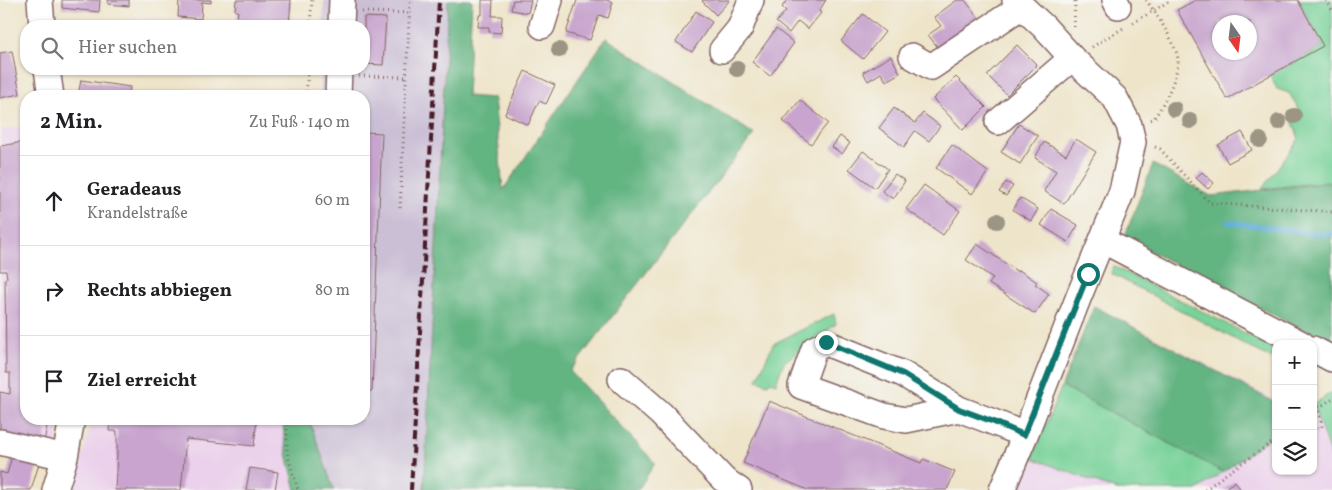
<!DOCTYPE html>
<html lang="de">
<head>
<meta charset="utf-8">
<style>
	:root { --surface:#fff; --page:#f2f2f2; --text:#202124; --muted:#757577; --line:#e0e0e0 }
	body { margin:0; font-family:Vollkorn,serif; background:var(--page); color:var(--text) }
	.controls { position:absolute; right:15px; bottom:15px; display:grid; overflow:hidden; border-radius:10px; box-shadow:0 1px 4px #0004 }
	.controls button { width:45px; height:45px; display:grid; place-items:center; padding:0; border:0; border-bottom:1px solid var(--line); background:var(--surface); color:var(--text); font:25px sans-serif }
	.compass { position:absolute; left:1212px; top:15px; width:45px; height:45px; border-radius:50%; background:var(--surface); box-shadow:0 1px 4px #0004; rotate:166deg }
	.stop { position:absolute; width:15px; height:15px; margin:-11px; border:4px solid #0f766e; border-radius:50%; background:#fff }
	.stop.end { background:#0f766e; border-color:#fff; box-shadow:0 1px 5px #0008 }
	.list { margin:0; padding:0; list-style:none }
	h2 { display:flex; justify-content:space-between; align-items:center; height:65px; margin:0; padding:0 20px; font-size:21px }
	h2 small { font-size:16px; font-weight:400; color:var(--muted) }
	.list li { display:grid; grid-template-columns:32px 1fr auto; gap:15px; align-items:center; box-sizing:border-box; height:90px; padding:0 20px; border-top:1px solid var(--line) }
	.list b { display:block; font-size:19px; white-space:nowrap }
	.list p { margin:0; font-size:16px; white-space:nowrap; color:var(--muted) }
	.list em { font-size:16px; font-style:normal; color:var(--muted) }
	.icon { flex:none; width:28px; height:28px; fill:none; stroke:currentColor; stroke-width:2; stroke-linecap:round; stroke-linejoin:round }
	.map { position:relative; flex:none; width:1332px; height:490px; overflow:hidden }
	.search { position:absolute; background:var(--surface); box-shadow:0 1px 4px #0004; left:20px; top:20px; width:350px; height:55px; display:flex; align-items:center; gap:12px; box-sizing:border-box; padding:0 18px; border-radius:20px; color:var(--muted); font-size:19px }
	.panel { position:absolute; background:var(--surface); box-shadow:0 1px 4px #0004; left:20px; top:90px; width:350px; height:335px; border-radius:20px }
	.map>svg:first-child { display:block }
</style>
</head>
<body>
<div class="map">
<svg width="1332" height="490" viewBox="0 0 1332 490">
	<rect width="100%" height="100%" fill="#f6f6f2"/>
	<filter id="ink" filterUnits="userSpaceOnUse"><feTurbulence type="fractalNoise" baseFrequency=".02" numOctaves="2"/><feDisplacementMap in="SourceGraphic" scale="10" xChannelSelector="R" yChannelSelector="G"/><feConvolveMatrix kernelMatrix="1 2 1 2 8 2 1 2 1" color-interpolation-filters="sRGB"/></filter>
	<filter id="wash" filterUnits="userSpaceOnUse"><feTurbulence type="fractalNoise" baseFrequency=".0096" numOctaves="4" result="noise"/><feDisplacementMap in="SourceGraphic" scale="20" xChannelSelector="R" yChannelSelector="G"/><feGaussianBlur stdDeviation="1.12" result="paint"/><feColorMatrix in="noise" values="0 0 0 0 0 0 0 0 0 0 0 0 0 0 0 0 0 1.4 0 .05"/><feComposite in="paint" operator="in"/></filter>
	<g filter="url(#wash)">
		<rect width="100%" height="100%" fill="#eee4c9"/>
		<path fill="#ebd1eb" d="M26,125V419H58L59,436L54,452L0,441V131Z
			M1094,306L1276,401V471H1313V405L1332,460V490H1019Z
			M90,419H283V431L288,459L296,490H73L88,436Z"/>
		<path fill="#cbbfd5" d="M324,0H448L424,490H334L309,421V419H364V96H320L321,69H364V26H323Z"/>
		<path fill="#78d299" stroke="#617862" d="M1298,0H1332V181L1262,189L1299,139L1293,123L1298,107L1289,93L1277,89L1270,75L1323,46Z
			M1113,266L1276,349V361L1112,274Z
			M834,314L836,324L784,362L776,383L770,381L768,384L757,380L773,344Z
			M1062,386L1223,472L1197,490H1116L1032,458Z
			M1332,392V460L1313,405Z"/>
		<path fill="#62b481" stroke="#566a56" d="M448,0H472L467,96L494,98L503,190L606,38L754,134L570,371L655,463L638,490H424Z
			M1153,164L1211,196L1332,182V345L1124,238Z
			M1094,306L1276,403V433L1223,472L1062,386Z
			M283,419H309L334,490H296C290,466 283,443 283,419Z"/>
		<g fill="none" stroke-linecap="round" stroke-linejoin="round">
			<path stroke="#59aad4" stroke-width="5.5" d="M1228,222L1311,233L1332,234"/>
		</g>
		<g id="blocks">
			<path fill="#c8a4ce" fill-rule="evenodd" d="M62,0H100L99,12L62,8Z
				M108,0H129V6L108,4Z
				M179,0H211V3L202,2L201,19L178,17Z
				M236,0H291L289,26H242L243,20L237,19L238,11H235Z
				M482,0H493L492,16H502L501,33L489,32V27H478L479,15H482Z
				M513,0H531L528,13L511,10Z
				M577,0H606L613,2L608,18L599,15L590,40L566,33Z
				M703,0H730L716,15L702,1Z
				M787,0H826L819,11L821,13L808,29L798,21L789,33L776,22L786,11L782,7Z
				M957,0H965L981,21L940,50L928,35L941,26L934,17Z
				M1196,0H1298L1323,46L1227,99L1177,10ZM1220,22H1250V52H1220Z
				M696,11L712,22L692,52L676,42Z
				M863,14L885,32L863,59L841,41Z
				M364,17L386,18L383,65L364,64Z
				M776,29L794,43L770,76L752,62Z
				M1017,45L1037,65L1007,95L987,75Z
				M12,51L20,94L0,98V53Z
				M891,56L900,73L886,81L881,73L868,81L863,72Z
				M525,71L555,85L546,104L539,101L528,125L505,114Z
				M956,77L986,107L963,130L933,99Z
				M81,80L130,87L129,96H78Z
				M800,100L828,123L811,144L783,121Z
				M894,108L915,123L923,113L940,126L929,141L915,131L904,147L879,128Z
				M1019,124L1038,136L1020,164L1001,152Z
				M364,132L382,133L372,391H364Z
				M1242,132L1252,150L1228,163L1218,145Z
				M840,136L850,143L842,154L832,147Z
				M1076,139L1096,152L1064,204L1044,191L1056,171L1035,158L1044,142L1066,155Z
				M23,142L26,159V225L25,226L26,236V419H48L44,443L0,436V392L10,394V373H6L5,279L7,278L6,271H0V146Z
				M952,145L988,172L972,194L936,168Z
				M863,151L888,169L875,188L849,169Z
				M1202,172L1214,183L1208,189L1196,178Z
				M895,174L905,181L893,199L882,191Z
				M1006,182L1013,186L1006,196L999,192Z
				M924,185L960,211L943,235L906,209Z
				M1020,198L1038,209L1031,221L1013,210Z
				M1051,209L1078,225L1068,242L1041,225Z
				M977,244L1018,272L1019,270L1037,282L1035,284L1049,294L1035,314L989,284L993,278L966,260Z
				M769,401L921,463L923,459L955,472L947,490H808L743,463Z
				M110,419H257L254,446L186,439L181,490H115L117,453V431H109Z
				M12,456L39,464L31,490H0V472L7,474Z
				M250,468L278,472L275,490H246Z
				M1235,481L1241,490H1223Z"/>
		</g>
	</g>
	<g filter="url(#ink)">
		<use href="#blocks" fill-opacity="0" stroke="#836462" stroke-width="1"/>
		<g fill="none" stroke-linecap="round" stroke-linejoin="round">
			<g stroke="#836462" stroke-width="28">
				<path id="minor" d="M40,0L42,26
					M1115,0L1118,6
					M341,26L342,0
					M542,26L550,0
					M722,50L740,28L751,0
					M912,56L931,67L1022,6
					M47,69L51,96
					M338,96L339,69
					M998,122L1072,58
					M1102,240L1302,344
					M1313,349L1332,359
					M621,379L661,414L723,479L739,490
					M959,409L906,420L884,416L801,386L814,349L826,343L903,374L959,409L993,422L1025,435
					M0,442L65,457
					M55,490L65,457L72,419
					M1002,490L1025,435L1079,296L1122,191L1133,142L1129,125L1115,98L1072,58L1044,27L1015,0"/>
			</g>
			<path stroke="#836462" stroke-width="3" stroke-dasharray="1 4" stroke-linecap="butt" d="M1146,0C1155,12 1179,47 1178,62C1176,82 1164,102 1154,119L1150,120
				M1326,0L1332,10
				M362,12L409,13
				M1133,23L1171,0
				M310,26L312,0
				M1074,27L1075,0
				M1092,47L1125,27
				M359,76L406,77
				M306,96L308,69
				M1155,147L1160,149L1210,203L1332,212
				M400,208L410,0
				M287,419V453L298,490
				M1313,431L1322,427L1318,408L1332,399
				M1205,490L1223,476L1276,440"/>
			<use href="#minor" stroke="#fff" stroke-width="25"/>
			<path stroke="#4a1f2b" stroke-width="4" stroke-dasharray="8 4" stroke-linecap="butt" d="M411,490L439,0"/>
		</g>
		<g fill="#9c9584">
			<circle cx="559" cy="50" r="8"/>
			<circle cx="737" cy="69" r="8"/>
			<circle cx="1174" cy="109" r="8"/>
			<circle cx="1294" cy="116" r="8"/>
			<circle cx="1190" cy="121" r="8"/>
			<circle cx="1279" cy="122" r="8"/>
			<circle cx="1260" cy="140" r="8"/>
			<circle cx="997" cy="221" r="8"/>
		</g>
	</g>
	<g fill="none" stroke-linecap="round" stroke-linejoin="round" filter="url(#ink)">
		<path stroke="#0f766e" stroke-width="6" d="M826,342L903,374L959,409L994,422L1024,435L1088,274"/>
	</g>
</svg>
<div class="controls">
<button>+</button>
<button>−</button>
<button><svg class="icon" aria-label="layers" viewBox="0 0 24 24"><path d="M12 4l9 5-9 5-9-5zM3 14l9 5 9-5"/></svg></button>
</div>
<svg class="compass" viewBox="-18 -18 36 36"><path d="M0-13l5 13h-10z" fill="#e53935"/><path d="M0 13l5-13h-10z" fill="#757577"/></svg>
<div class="stop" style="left:1088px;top:274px"></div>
<div class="stop end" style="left:826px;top:342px"></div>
<div class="search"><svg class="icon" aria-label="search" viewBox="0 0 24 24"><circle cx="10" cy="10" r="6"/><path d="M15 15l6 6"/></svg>Hier suchen</div>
<section class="panel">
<h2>2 Min.<small>Zu Fuß · 140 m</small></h2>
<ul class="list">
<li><svg class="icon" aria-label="ahead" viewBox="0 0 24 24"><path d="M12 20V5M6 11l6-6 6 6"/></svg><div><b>Geradeaus</b><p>Krandelstraße</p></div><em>60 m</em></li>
<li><svg class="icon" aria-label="right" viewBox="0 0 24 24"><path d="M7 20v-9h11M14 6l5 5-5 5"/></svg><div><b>Rechts abbiegen</b></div><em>80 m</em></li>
<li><svg class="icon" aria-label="arrive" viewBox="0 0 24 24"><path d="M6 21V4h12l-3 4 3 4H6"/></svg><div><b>Ziel erreicht</b></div></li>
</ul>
</section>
</div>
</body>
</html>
